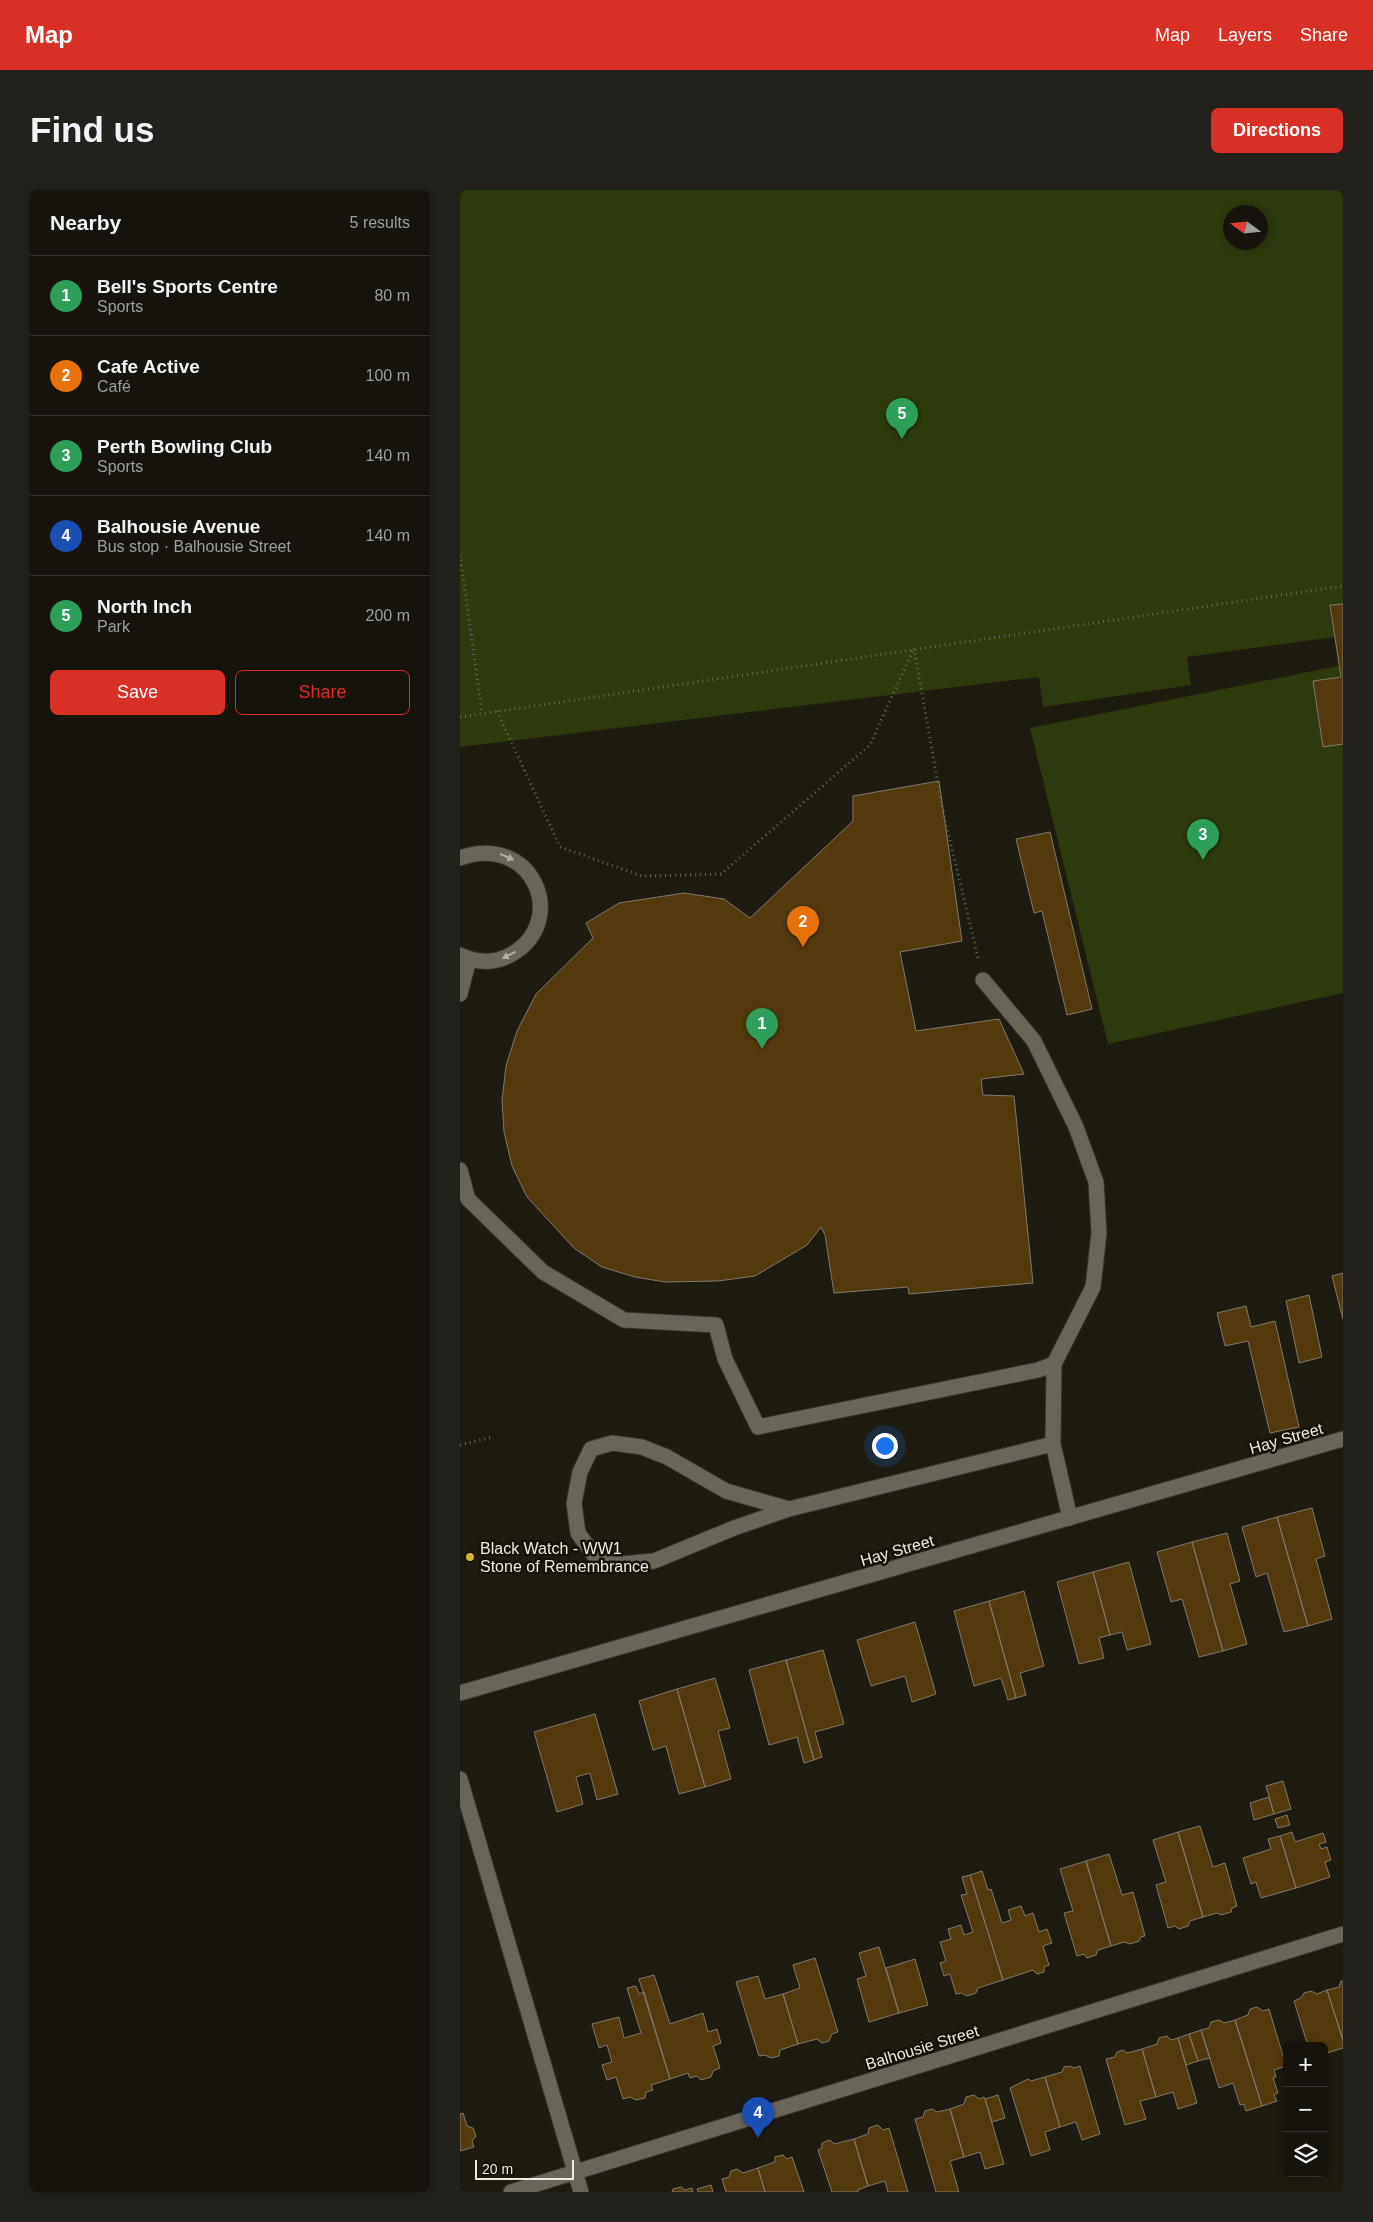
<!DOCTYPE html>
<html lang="en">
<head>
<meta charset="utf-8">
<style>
	:root { --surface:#16140d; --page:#23211b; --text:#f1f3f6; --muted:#9e9e9d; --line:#35332e; --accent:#d93025 }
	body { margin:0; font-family:Arial,sans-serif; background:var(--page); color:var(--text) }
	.controls { position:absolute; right:15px; bottom:15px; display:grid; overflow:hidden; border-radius:8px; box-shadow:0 2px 8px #0003 }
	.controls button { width:45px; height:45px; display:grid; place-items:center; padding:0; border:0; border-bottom:1px solid var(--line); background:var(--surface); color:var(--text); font:25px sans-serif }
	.compass { position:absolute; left:763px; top:15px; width:45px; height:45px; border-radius:50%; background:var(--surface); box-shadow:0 2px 8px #0003; rotate:285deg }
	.scale { position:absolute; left:15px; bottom:12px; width:99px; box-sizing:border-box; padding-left:5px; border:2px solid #eeebe5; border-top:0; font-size:14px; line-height:18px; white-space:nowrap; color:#eeebe5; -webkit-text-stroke:4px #151208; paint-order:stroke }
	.you { position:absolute; left:424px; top:1255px; width:18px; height:18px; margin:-12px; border:4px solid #fff; border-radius:50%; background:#1a73e8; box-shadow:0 0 0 8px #1a73e833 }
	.badge { display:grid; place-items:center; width:32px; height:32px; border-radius:50%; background:var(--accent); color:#fff; font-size:16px; font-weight:700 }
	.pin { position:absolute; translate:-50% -41px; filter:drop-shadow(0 1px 2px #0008) }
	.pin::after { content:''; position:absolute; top:26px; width:18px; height:15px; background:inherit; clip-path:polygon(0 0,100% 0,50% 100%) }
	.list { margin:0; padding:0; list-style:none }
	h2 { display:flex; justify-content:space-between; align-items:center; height:65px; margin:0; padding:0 20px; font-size:21px }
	h2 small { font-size:16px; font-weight:400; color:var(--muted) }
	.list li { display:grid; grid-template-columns:32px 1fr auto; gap:15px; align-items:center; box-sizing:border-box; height:80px; padding:0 20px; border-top:1px solid var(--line) }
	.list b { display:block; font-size:19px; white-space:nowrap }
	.list p { margin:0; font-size:16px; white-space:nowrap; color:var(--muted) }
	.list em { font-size:16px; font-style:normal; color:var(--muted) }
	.actions { display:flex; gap:10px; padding:15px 20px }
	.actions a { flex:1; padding:11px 0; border:1px solid var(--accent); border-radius:8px; text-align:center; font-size:18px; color:var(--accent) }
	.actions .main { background:var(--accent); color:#fff }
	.icon { flex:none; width:28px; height:28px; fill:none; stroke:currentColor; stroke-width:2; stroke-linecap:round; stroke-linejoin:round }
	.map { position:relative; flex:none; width:883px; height:2002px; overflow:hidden; border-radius:8px }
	header { display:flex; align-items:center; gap:30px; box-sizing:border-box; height:70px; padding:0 25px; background:var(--accent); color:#fff }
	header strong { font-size:24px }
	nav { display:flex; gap:28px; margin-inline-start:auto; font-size:18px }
	.intro { display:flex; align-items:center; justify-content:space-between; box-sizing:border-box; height:120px; padding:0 30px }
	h1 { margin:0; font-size:35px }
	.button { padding:12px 22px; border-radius:8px; background:var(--accent); color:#fff; font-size:18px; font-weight:700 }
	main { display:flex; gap:30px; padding:0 30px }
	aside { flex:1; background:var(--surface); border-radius:8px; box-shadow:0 2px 8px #0003 }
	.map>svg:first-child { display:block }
</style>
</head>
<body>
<header>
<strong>Map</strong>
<nav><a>Map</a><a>Layers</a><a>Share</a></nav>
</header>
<div class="intro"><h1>Find us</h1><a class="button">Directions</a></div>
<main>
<aside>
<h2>Nearby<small>5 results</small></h2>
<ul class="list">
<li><span class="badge" style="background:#2e9e5b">1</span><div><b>Bell's Sports Centre</b><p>Sports</p></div><em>80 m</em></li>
<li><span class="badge" style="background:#e8710a">2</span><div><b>Cafe Active</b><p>Café</p></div><em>100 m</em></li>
<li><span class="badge" style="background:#2e9e5b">3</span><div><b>Perth Bowling Club</b><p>Sports</p></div><em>140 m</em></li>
<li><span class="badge" style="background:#1a4fb4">4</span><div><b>Balhousie Avenue</b><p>Bus stop · Balhousie Street</p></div><em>140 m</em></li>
<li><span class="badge" style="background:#2e9e5b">5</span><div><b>North Inch</b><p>Park</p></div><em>200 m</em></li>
</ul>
<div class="actions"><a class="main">Save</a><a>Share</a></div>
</aside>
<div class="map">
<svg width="883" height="2002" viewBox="0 0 883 2002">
	<rect width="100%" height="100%" fill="#1e1b11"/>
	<path fill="#2c3a0e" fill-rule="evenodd" d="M0,0H883V446L727,467L731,495L583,517L579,487L0,557ZM771,22H801V52H771Z
		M883,475V803L648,854L570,538Z"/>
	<path fill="#523a0d" stroke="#80796e" d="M883,414V554L863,557L853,491L881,487L870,415Z
		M479,591L502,751L440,762L456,841L539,829L564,884L521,889L523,905L554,906L573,1093L449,1104L448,1097L374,1103L365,1045L361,1037L347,1055L295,1086L258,1091L205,1092L175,1087L142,1077L114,1058L67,1007L52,976L44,942L42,910L46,876L57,841L76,804L133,748L126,733L159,713L224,703L264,709L290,728L393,631V606Z
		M590,642L632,819L607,825L582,721L574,723L556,649Z
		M883,1083V1129L872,1086Z
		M849,1105L862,1167L839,1173L826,1111Z
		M786,1116L791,1137L815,1131L839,1237L810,1243L788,1151L765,1156L757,1123Z
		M852,1318L865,1366L856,1369L872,1429L848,1436L817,1327Z
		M817,1327L848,1436L824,1442L807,1383L796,1387L782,1337Z
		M767,1343L780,1391L770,1394L787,1454L763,1461L732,1352Z
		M732,1352L763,1461L739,1467L722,1409L711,1412L697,1362Z
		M669,1372L691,1454L667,1460L662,1442L650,1445L633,1382Z
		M633,1382L650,1445L639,1448L644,1468L619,1474L597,1392Z
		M564,1401L584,1476L560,1483L566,1505L556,1508L529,1411Z
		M529,1411L556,1508L548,1510L541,1488L514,1496L494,1421Z
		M455,1432L476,1504L452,1512L445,1486L411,1496L397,1450Z
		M363,1460L384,1534L355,1542L362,1567L354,1570L326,1470Z
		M326,1470L354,1570L344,1573L337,1547L309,1555L289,1480Z
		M255,1488L270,1538L258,1541L271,1589L245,1597L217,1499Z
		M217,1499L245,1597L219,1604L206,1556L193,1560L179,1511Z
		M135,1524L158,1604L137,1610L130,1583L116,1587L123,1614L97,1622L74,1542Z
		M823,1591L831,1619L814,1624L806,1596Z
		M809,1607L814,1624L794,1630L790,1613Z
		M827,1625L830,1635L818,1638L815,1629Z
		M740,1636L753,1677L765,1673L777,1716L772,1718L771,1722L761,1725L757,1723L743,1727L718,1642Z
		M718,1642L743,1727L730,1731L728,1736L719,1739L715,1736L708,1738L696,1695L706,1692L693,1650Z
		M832,1642L835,1652L863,1643L866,1652L859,1654L861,1659L867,1657L871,1670L865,1672L870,1687L836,1698L820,1646Z
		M820,1646L836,1698L801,1708L796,1692L791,1694L783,1668L811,1659L808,1649Z
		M649,1664L662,1705L673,1702L685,1746L681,1747L679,1751L670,1754L664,1752L651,1756L626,1671Z
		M626,1671L651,1756L638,1760L636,1765L627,1768L624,1764L617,1766L604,1723L613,1721L600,1679Z
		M522,1681L528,1700L531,1699L542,1733L551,1730L548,1720L561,1716L565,1726L573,1723L579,1742L587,1739L592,1753L583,1756L589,1775L584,1777V1782L577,1784L573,1780L543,1790L510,1685Z
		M510,1685L543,1790L518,1798L516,1803L507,1806L502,1803L496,1804L490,1784L484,1786L480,1773L486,1771L480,1752L491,1749L488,1739L501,1735L504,1745L513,1742L501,1705L507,1704L502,1687Z
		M419,1757L439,1823L409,1832L397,1789L406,1786L399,1763Z
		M355,1768L378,1842L372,1844L369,1851L362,1853L357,1849L338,1854L323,1804L340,1798L333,1775Z
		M455,1769L468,1815L439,1823L426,1778Z
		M194,1785L210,1834L243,1823L248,1842L257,1839L261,1853L253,1856L260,1878L253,1881L251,1887L241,1890L237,1886L230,1888L228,1883L210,1889L179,1789Z
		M298,1786L305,1809L323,1804L338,1854L320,1860L319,1866L311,1868L305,1865L299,1866L276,1792Z
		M881,1791H883V1850L867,1800L879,1797Z
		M176,1796L179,1804L184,1802L210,1889L191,1895L193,1900L186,1902L185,1908L176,1910L170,1907L163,1909L156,1887L147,1890L142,1875L152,1872L147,1855L139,1858L132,1834L159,1827L164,1848L181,1843L167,1798Z
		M867,1800L883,1850V1858L864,1864V1856H848L834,1811L841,1808L844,1803L851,1801L857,1804Z
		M797,1817L803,1821L809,1819L826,1876L814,1880L816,1887L813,1888L818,1903L814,1905L817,1911L802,1916L775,1830L788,1825L790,1819Z
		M759,1830L764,1833L775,1830L802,1916L786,1921L784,1914L780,1915L773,1893L759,1898L741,1840L749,1838L751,1832Z
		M741,1840L750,1868L738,1871L729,1844Z
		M729,1844L738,1871L726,1875L718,1848Z
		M707,1846L711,1850L718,1848L737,1913L718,1919L713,1902L696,1907L682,1859L697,1854L699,1848Z
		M682,1859L696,1907L680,1911L686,1929L665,1935L646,1869L655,1867L657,1862L663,1860L667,1863Z
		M610,1876L614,1878L620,1876L640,1944L622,1950L616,1932L600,1937L585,1887L602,1882L604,1877Z
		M585,1887L600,1937L585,1942L590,1960L571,1966L550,1898L568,1889L571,1891Z
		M514,1905L519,1909L524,1907L525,1909L544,1974L525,1979L520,1962L504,1967L490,1919L504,1914L506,1907Z
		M538,1905L545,1928L532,1932L525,1909Z
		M472,1919L477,1922L490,1919L504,1967L490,1971L499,2002H476L455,1929L463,1927L465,1921Z
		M3,1923L7,1936L13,1938L16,1946L12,1951L14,1957L0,1961V1924Z
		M418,1935L423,1940L429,1938L448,2002H428L425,1991L408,1996L394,1949L408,1944L409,1938Z
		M394,1949L408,1996L398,2000V2002H372L358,1960L362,1958V1953L370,1950L374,1954Z
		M323,1965L327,1969L332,1967L344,2002H305L298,1978L315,1972V1967Z
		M298,1978L305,2002H266L262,1989L269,1987L271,1981L277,1979L283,1983Z
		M251,1995L253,2002H238L237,1999Z
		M221,1997L225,2000L232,1998L233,2002H212L213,1999Z"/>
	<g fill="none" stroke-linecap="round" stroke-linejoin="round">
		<g stroke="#36342f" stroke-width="17">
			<path id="lane" d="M0,668C72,642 110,730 52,764C35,774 17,773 0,765
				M523,790L574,851L616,937L636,992L639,1043L633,1097L594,1174L593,1254L610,1328
				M0,804L9,769
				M0,980L8,1009L83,1082L164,1130L256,1135L265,1169L298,1237L578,1180L594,1174
				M329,1319L266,1301L207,1267L182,1257L152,1253L131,1259L120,1282L114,1313L118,1343L134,1365L161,1374L194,1371L274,1338L329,1319L593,1254"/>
		</g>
		<g stroke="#36342f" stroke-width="17">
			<path id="street" d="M0,1503L883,1249
				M0,1589L121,2002
				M51,2002L883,1744"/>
		</g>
		<path stroke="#69665d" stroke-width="3" stroke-dasharray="1 4" stroke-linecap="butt" d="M0,365L22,523
			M37,521L100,657L182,686L261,684L410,555L454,458L482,617L518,768
			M0,527L883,396
			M0,1255L32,1247"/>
		<use href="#lane" stroke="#696559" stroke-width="15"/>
		<use href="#street" stroke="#696559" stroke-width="15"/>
	</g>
	<defs><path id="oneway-solid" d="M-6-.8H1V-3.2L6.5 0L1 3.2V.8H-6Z" transform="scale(1.25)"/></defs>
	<g fill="#b2afa6">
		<use href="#oneway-solid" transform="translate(47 667) rotate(24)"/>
		<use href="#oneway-solid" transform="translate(49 765) rotate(153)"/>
	</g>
	<circle fill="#d7b434" stroke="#151208" stroke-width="2" cx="10" cy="1367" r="5"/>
	<g text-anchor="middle" stroke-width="5" stroke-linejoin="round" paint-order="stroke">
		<g font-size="16" fill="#eeebe5" stroke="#151208">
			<text transform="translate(826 1248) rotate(-16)" y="6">Hay Street</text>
			<text transform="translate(437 1360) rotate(-16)" y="6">Hay Street</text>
			<text transform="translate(462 1857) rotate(-17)" y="6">Balhousie Street</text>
		</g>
		<g font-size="16" fill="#eeebe5" stroke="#151208" text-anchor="start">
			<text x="20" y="1364">Black Watch - WW1<tspan x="20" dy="18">Stone of Remembrance</tspan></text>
		</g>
	</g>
</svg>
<div class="controls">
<button>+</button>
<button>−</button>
<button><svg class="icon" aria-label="layers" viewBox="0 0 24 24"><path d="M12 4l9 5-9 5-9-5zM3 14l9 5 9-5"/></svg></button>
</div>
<svg class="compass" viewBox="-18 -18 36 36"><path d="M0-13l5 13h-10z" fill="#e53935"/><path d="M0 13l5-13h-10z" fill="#9e9e9d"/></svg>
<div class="scale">20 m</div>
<div class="you"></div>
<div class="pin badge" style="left:302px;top:859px;background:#2e9e5b">1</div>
<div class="pin badge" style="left:343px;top:757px;background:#e8710a">2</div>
<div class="pin badge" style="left:743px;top:670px;background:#2e9e5b">3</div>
<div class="pin badge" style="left:298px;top:1948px;background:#1a4fb4">4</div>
<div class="pin badge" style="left:442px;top:249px;background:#2e9e5b">5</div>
</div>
</main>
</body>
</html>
